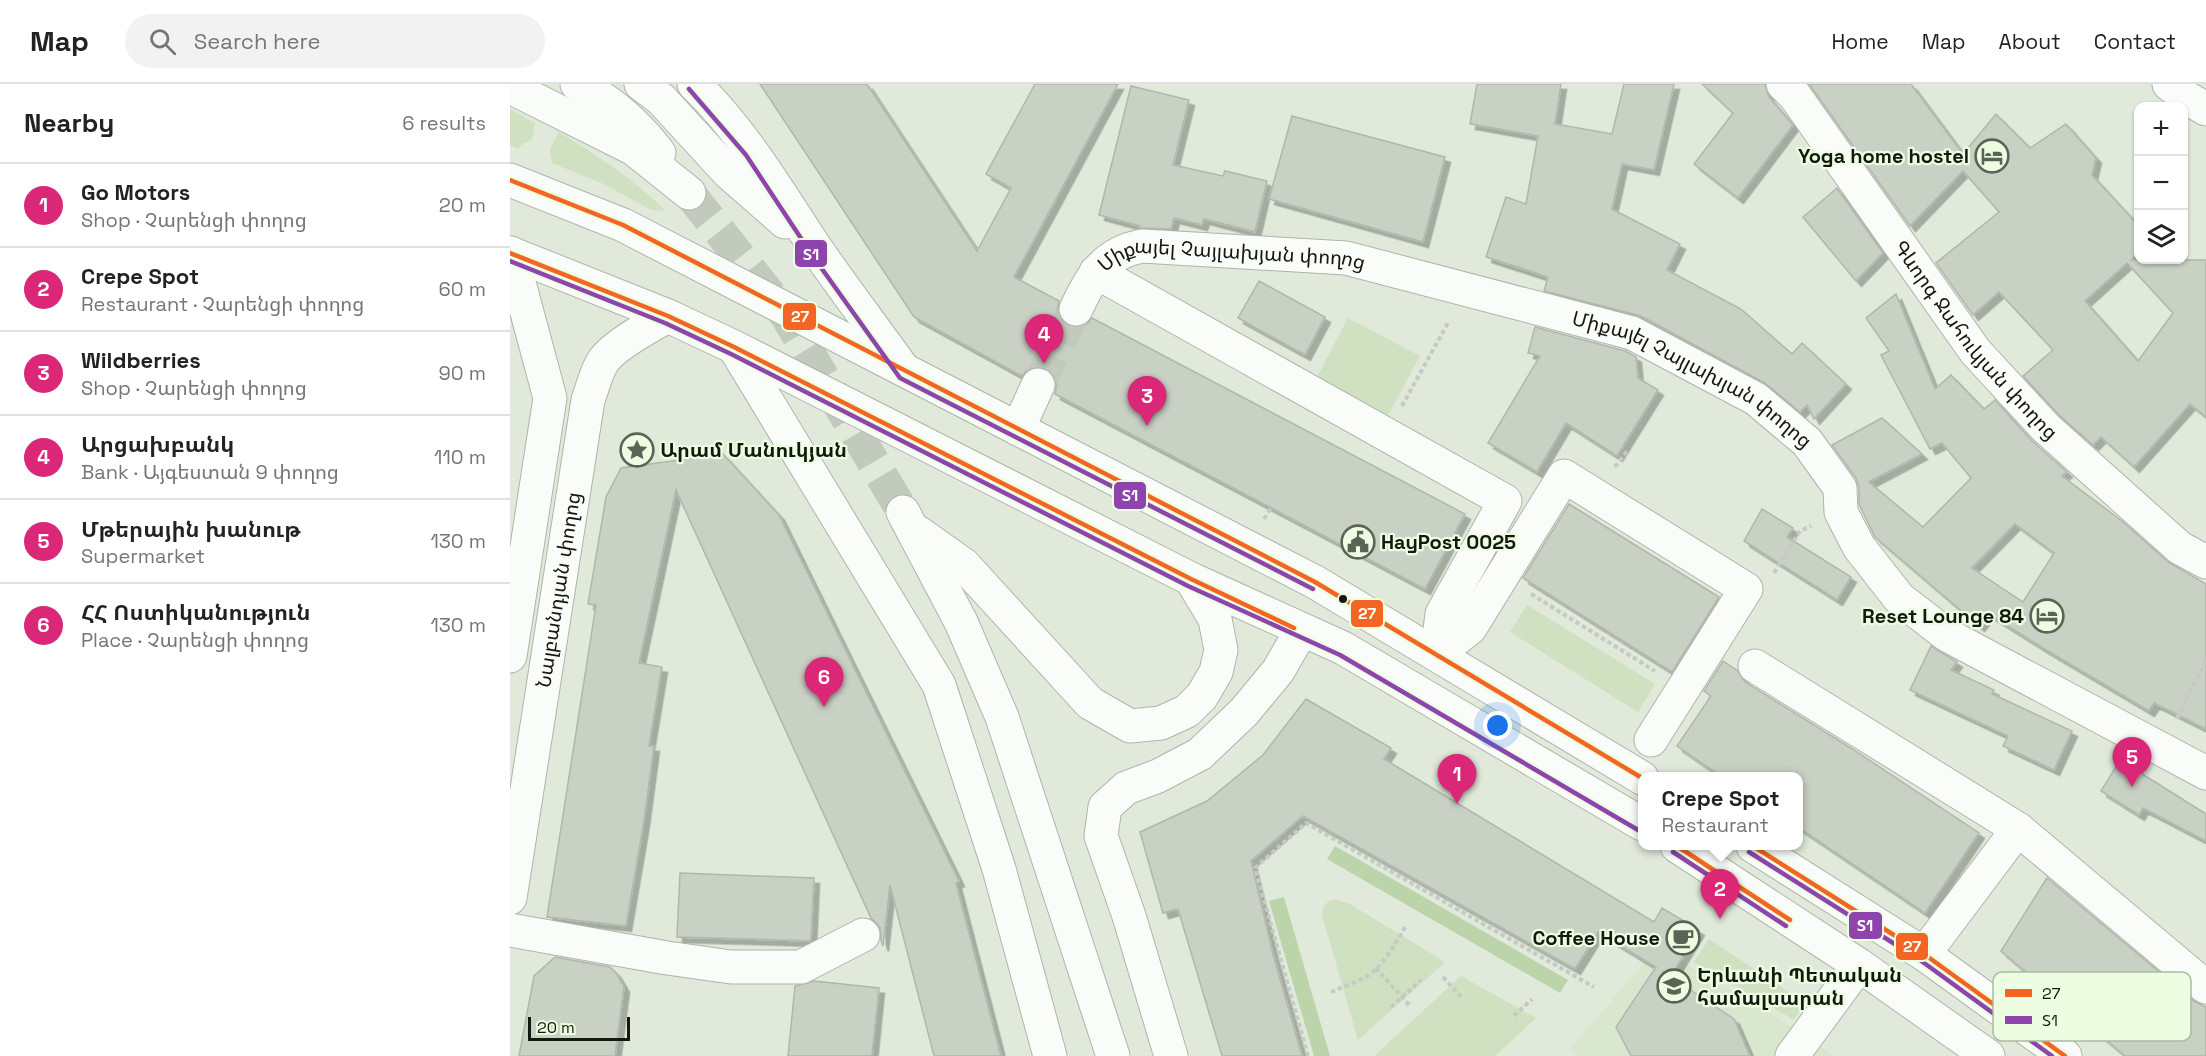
<!DOCTYPE html>
<html lang="en">
<head>
<meta charset="utf-8">
<style>
	:root { --surface:#fff; --page:#f2f2f2; --text:#222; --muted:#767676; --line:#e0e0e0; --accent:#db2777 }
	body { margin:0; font-family:"Space Grotesk","Noto Sans Armenian",sans-serif; background:var(--page); color:var(--text) }
	.controls { position:absolute; right:18px; top:18px; display:grid; overflow:hidden; border-radius:12px; box-shadow:0 2px 4px #0004 }
	.controls button { width:54px; height:54px; display:grid; place-items:center; padding:0; border:0; border-bottom:2px solid var(--line); background:var(--surface); color:var(--text); font:30px sans-serif }
	.scale { position:absolute; left:18px; bottom:15px; width:102px; box-sizing:border-box; padding-left:6px; border:3px solid #14190f; border-top:0; font-size:16px; line-height:21px; white-space:nowrap; color:#14190f; -webkit-text-stroke:4px #ecfde1; paint-order:stroke }
	.you { position:absolute; left:988px; top:642px; width:21px; height:21px; margin:-15px; border:4px solid #fff; border-radius:50%; background:#1a73e8; box-shadow:0 0 0 9px #1a73e833 }
	.badge { display:grid; place-items:center; width:39px; height:39px; border-radius:50%; background:var(--accent); color:#fff; font-size:20px; font-weight:700 }
	.pin { position:absolute; translate:-50% -50px; filter:drop-shadow(0 2px 3px #0008) }
	.pin::after { content:''; position:absolute; top:32px; width:21px; height:18px; background:inherit; clip-path:polygon(0 0,100% 0,50% 100%) }
	.popup { position:absolute; left:1128px; top:688px; width:165px; height:78px; box-sizing:border-box; display:grid; place-content:center; border-radius:12px; background:var(--surface); filter:drop-shadow(0 2px 4px #0005); font-size:20px; white-space:nowrap; color:var(--muted) }
	.popup b { font-size:22px; color:var(--text) }
	.popup::after { content:''; position:absolute; left:50%; top:100%; margin-left:-12px; border:12px solid transparent; border-top-color:var(--surface) }
	.list { margin:0; padding:0; list-style:none }
	h2 { display:flex; justify-content:space-between; align-items:center; height:78px; margin:0; padding:0 24px; font-size:26px }
	h2 small { font-size:20px; font-weight:400; color:var(--muted) }
	.list li { display:grid; grid-template-columns:39px 1fr auto; gap:18px; align-items:center; box-sizing:border-box; height:84px; padding:0 24px; border-top:2px solid var(--line) }
	.list b { display:block; font-size:22px; white-space:nowrap }
	.list p { margin:0; font-size:20px; white-space:nowrap; color:var(--muted) }
	.list em { font-size:20px; font-style:normal; color:var(--muted) }
	.icon { flex:none; width:33px; height:33px; fill:none; stroke:currentColor; stroke-width:2; stroke-linecap:round; stroke-linejoin:round }
	.map { position:relative; flex:none; width:1696px; height:972px; overflow:hidden }
	header { display:flex; align-items:center; gap:36px; box-sizing:border-box; height:84px; padding:0 30px; background:var(--surface); border-bottom:2px solid var(--line) }
	header strong { font-size:28px }
	nav { display:flex; gap:33px; margin-inline-start:auto; font-size:21px }
	.search { width:420px; height:54px; background:var(--page); display:flex; align-items:center; gap:15px; box-sizing:border-box; padding:0 21px; border-radius:33px; color:var(--muted); font-size:22px }
	main { display:flex }
	aside { flex:1; background:var(--surface) }
	.map>svg:first-child { display:block }
</style>
</head>
<body>
<header>
<strong>Map</strong>
<div class="search"><svg class="icon" aria-label="search" viewBox="0 0 24 24"><circle cx="10" cy="10" r="6"/><path d="M15 15l6 6"/></svg>Search here</div>
<nav><a>Home</a><a>Map</a><a>About</a><a>Contact</a></nav>
</header>
<main>
<aside>
<h2>Nearby<small>6 results</small></h2>
<ul class="list">
<li><span class="badge">1</span><div><b>Go Motors</b><p>Shop · Չարենցի փողոց</p></div><em>20 m</em></li>
<li><span class="badge">2</span><div><b>Crepe Spot</b><p>Restaurant · Չարենցի փողոց</p></div><em>60 m</em></li>
<li><span class="badge">3</span><div><b>Wildberries</b><p>Shop · Չարենցի փողոց</p></div><em>90 m</em></li>
<li><span class="badge">4</span><div><b>Արցախբանկ</b><p>Bank · Այգեստան 9 փողոց</p></div><em>110 m</em></li>
<li><span class="badge">5</span><div><b>Մթերային խանութ</b><p>Supermarket</p></div><em>130 m</em></li>
<li><span class="badge">6</span><div><b>ՀՀ Ոստիկանություն</b><p>Place · Չարենցի փողոց</p></div><em>130 m</em></li>
</ul>
</aside>
<div class="map">
<svg width="1696" height="972" viewBox="0 0 1696 972">
	<defs>
		<filter id="shadow"><feDropShadow dx="5.5" dy="5.5" stdDeviation="0" flood-color="#0004"/></filter>
	</defs>
	<rect width="100%" height="100%" fill="#e0e9da"/>
	<path fill="#d8e7ce" d="M1148,863L1279,941L1324,972H1068L1060,964Z"/>
	<path fill="#cfe1c1" d="M0,25L25,39L22,56L12,60L8,65L0,61Z
		M49,48C87,71 124,96 156,127L141,126L94,100L42,79L40,65Z
		M838,234L910,272L876,335L806,295Z
		M1017,521L1145,600L1128,628L1000,548Z
		M824,815L840,820L935,878L848,956L812,831C813,821 815,819 824,815Z
		M1199,855L1295,919L1284,936L1184,878Z
		M951,892L1026,934L985,972H864Z"/>
	<path fill="#bcd4aa" d="M825,762L1058,896L1050,909L817,775Z
		M774,813L820,972H804L759,817Z"/>
	<path fill="#c9d0c4" stroke="#b0b7ab" stroke-width="1.5" fill-rule="evenodd" filter="url(#shadow)" d="M250,0H357L467,167L501,104L476,90L525,0H608L504,193L549,217L547,227L550,235L557,242L568,244L576,241L582,234L955,430L915,505L545,310L547,299L543,290L536,284L526,282L518,285L512,292L404,233Z
		M967,0H1051L1045,40L1102,50L1114,0H1164L1144,86L1112,80L1102,125L1170,160L1157,186L1231,225L1282,270L1292,259L1336,300L1304,335L1297,321L1290,328L1255,299L1131,232L1034,207L1038,193L976,173L996,113L1016,120L1028,52L960,40Z
		M1192,0H1255L1259,13L1283,41L1228,114L1184,80L1223,29Z
		M1299,0H1401L1453,70L1486,30L1520,64L1556,40L1586,74L1582,91L1629,142V169L1621,176H1696V333L1680,320L1624,383L1591,353L1583,361L1549,331L1513,292L1543,266L1489,208L1463,231L1426,179L1489,128L1453,87L1400,142ZM1617,179L1663,229L1628,277L1575,217Z
		M621,2L679,16L663,81L713,92L715,87L757,97L745,148L694,135L692,141L664,134L661,145L629,144L630,142L589,131Z
		M782,32L935,73L913,158L759,115Z
		M1327,104L1373,169L1346,197L1293,133Z
		M749,197L815,233L795,271L728,234Z
		M1386,210L1425,305L1441,291L1474,325L1485,316L1522,357L1557,388L1552,392L1612,437L1658,478L1696,500V645L1644,619L1639,627L1533,564L1479,530L1469,542L1365,453L1349,420V403L1346,394L1322,361L1372,334L1412,370L1359,398L1413,443L1461,394L1432,359L1420,365L1371,271L1379,267L1356,234ZM1505,440L1544,469L1513,518L1462,484Z
		M1025,243L1115,267L1126,273L1128,294L1148,306L1107,372L1056,339L1027,388L978,359L1030,272L1018,269Z
		M213,370L269,431L449,797L446,799L491,972H424L380,801L373,862L371,856L370,843L361,834L166,406L129,579L152,583L139,662H144L134,737L116,842L37,833L86,521L78,520L96,413L111,384Z
		M1059,420L1209,513L1162,588L1013,494Z
		M1252,425L1283,444L1277,453L1341,493L1327,516L1234,457Z
		M1421,562L1447,578L1441,586L1484,606L1482,610L1562,647L1544,686L1493,662L1498,652L1400,606Z
		M1213,577L1228,587L1235,598L1344,666L1469,749L1415,829L1288,743V693H1212L1167,662L1201,612L1194,607Z
		M796,615L881,664L874,675L1144,838L1152,824L1189,846L1161,892L1152,887L1224,935L1240,972H1121L1106,943L1146,883L1088,848L1065,885L793,732L741,777L763,870L792,972H712L668,825L653,829L630,748L697,717L753,671Z
		M1610,676L1696,730V757L1633,724L1629,731L1591,707Z
		M170,789L304,794L301,857L167,853Z
		M1537,794L1684,917L1696,923V972H1615L1491,867Z
		M45,873L100,883L106,889L114,903L105,972H9L24,892Z
		M304,897L369,904L362,972H278L285,902Z"/>
	<g fill="none" stroke-linecap="round" stroke-linejoin="round">
		<path stroke="#c1cabc" stroke-width="33" stroke-dasharray="33 16" stroke-linecap="butt" d="M528,301L566,225"/>
		<path stroke="#c1cabc" stroke-width="33" stroke-dasharray="33 16" stroke-linecap="butt" d="M179,109L276,231L393,428"/>
		<g stroke="#aeb5aa" stroke-width="35">
			<g id="minor">
				<path id="s1" d="M1273,0L1285,12L1465,267L1536,344L1670,464L1696,478"/>
				<path d="M586,188L995,417L932,530L927,570"/>
				<path id="s2" d="M566,225C581,193 594,169 632,162L836,174L1122,249L1246,315L1297,358L1330,404L1331,428L1349,463L1389,514L1437,551L1696,689"/>
				<path d="M224,263L429,601L489,785L540,972"/>
				<path d="M508,345L528,301"/>
				<path d="M927,570L960,544L1054,392L1236,505L1141,656"/>
				<path d="M1245,582L1508,745"/>
				<path d="M0,846L157,874L221,883H291L353,851"/>
				<path d="M1414,870L1508,745L1696,903"/>
				<path d="M1282,972L1349,881"/>
			</g>
		</g>
		<g stroke="#aeb5aa" stroke-width="35">
			<g id="major">
				<path d="M67,0C100,16 127,40 149,69"/>
				<path d="M131,0L151,15L218,88L275,138"/>
				<path d="M184,0C234,48 269,109 307,166C334,205 363,243 391,282"/>
				<path d="M1659,0L1677,14L1696,25"/>
				<path d="M0,3L124,65L179,109"/>
				<path d="M0,96L113,141L805,498L1132,694"/>
				<path d="M0,169L158,232L224,263L681,495L833,564L1132,740"/>
				<path d="M393,428L451,538L492,633L603,972"/>
				<path d="M409,449L454,481L580,619L620,642L651,639L677,627L692,612L706,588L711,566L705,535L681,495"/>
				<path d="M0,572L40,314L1,169"/>
				<path d="M1167,762L1349,881L1478,972"/>
				<path d="M1243,762L1414,870L1555,972"/>
				<path id="s3" d="M0,814L78,316C83,303 86,287 94,276C106,260 140,242 158,232"/>
				<path d="M661,972L619,832L591,752L595,723L616,704L648,692L690,670L734,628L768,587L791,547"/>
			</g>
		</g>
		<path stroke="#c6cac4" stroke-width="4" stroke-dasharray="4.5 3" stroke-linecap="butt" d="M892,322L939,237
			M1105,383L1117,367
			M754,435L761,424
			M1264,489L1290,447L1301,442
			M1021,510L1145,587
			M1667,635L1696,576
			M866,884L900,922
			M933,893L953,915
			M821,908C832,903 846,899 857,892C875,880 885,860 896,842
			M881,923L911,896
			M1004,932L1022,915
			M798,972L745,784L796,739L1084,903"/>
		<use href="#minor" stroke="#fafcf9" stroke-width="33"/>
		<use href="#major" stroke="#fafcf9" stroke-width="33"/>
		<g stroke="#ecfde1" stroke-width="9">
			<path id="bus-1" d="M0,96L113,141L805,498L1132,694
				M0,169L158,232L224,263L681,495L784,544
				M1167,762L1280,836
				M1243,762L1414,870L1555,972"/>
		</g>
		<g stroke="#ecfde1" stroke-width="9">
			<path id="bus-2" d="M179,5L236,71L302,171L390,294L803,505
				M0,177L155,239L221,270L678,502L830,571L1128,746
				M1163,768L1276,842
				M1239,768L1410,876L1542,972"/>
		</g>
		<use href="#bus-1" stroke="#f26522" stroke-width="4.5"/>
		<use href="#bus-2" stroke="#8e44ad" stroke-width="4.5"/>
	</g>
	<defs>
		<g id="hotel-ring" transform="scale(1.725)"><circle r="9.5" fill="#ecfde1" stroke="#5b6256" stroke-width="1.5"/><path d="M-6-4.5h1.5V1H6V5H4.5V3h-9V5H-6ZM-4 0a1.8 1.8 0 1 1 3.6 0ZM.5 0V-2.5h3Q6-2.5 6 0Z" fill="#5b6256"/></g>
		<g id="sight-ring" transform="scale(1.725)"><circle r="9.5" fill="#ecfde1" stroke="#5b6256" stroke-width="1.5"/><path d="M0-6L1.8-2.2L6-1.7L2.9 1.2L3.7 5.4L0 3.3L-3.7 5.4L-2.9 1.2L-6-1.7L-1.8-2.2Z" fill="#5b6256"/></g>
		<g id="civic-ring" transform="scale(1.725)"><circle r="9.5" fill="#ecfde1" stroke="#5b6256" stroke-width="1.5"/><path d="M-.6-6.5H3V-4.5H.6V-3L4-1V1h2V6H-6V1h2V-1L-.6-3ZM-1.2 2.5V6h2.4V2.5Z" fill="#5b6256"/></g>
		<g id="cafe-ring" transform="scale(1.725)"><circle r="9.5" fill="#ecfde1" stroke="#5b6256" stroke-width="1.5"/><path d="M-5.5-4.5H6V0H3Q3 3.5 0 3.5H-2.5Q-5.5 3.5-5.5 0ZM3-3.2v2h1.7v-2ZM-6 4.5H4V6H-6Z" fill="#5b6256"/></g>
		<g id="university-ring" transform="scale(1.725)"><circle r="9.5" fill="#ecfde1" stroke="#5b6256" stroke-width="1.5"/><path d="M0-5L7-2L0 1L-7-2ZM-4 1L0 2.5L4 1V4Q0 6-4 4Z" fill="#5b6256"/></g>
	</defs>
	<g fill-rule="evenodd">
		<use href="#hotel-ring" x="1482" y="72"/>
		<use href="#sight-ring" x="127" y="366"/>
		<use href="#civic-ring" x="848" y="458"/>
		<use href="#hotel-ring" x="1537" y="532"/>
		<use href="#cafe-ring" x="1173" y="854"/>
		<use href="#university-ring" x="1164" y="902"/>
	</g>
	<circle fill="#14190f" stroke="#ecfde1" stroke-width="2" cx="833" cy="515" r="5"/>
	<g text-anchor="middle" stroke-width="4.5" stroke-linejoin="round" paint-order="stroke">
		<g font-size="20" font-weight="bold" fill="#14190f" stroke="#ecfde1" text-anchor="end">
			<text x="1459" y="79">Yoga home hostel</text>
			<text x="150" y="373" text-anchor="start">Արամ Մանուկյան</text>
			<text x="871" y="465" text-anchor="start">HayPost 0025</text>
			<text x="1514" y="539">Reset Lounge 84</text>
			<text x="1150" y="861">Coffee House</text>
			<text x="1187" y="898" text-anchor="start">Երևանի Պետական<tspan x="1187" dy="23">համալսարան</tspan></text>
		</g>
		<g font-size="20" fill="#14190f" stroke="#ecfde1">
			<text dy="7" stroke="none"><textPath href="#s2" startOffset="184">Միքայել Չայլախյան փողոց</textPath></text>
			<text dy="7" stroke="none"><textPath href="#s1" startOffset="321">Գևորգ Ջահուկյան փողոց</textPath></text>
			<text dy="7" stroke="none"><textPath href="#s2" startOffset="670">Միքայել Չայլախյան փողոց</textPath></text>
			<text dy="7" stroke="none"><textPath href="#s3" startOffset="312">Նալբանդյան փողոց</textPath></text>
		</g>
	</g>
	<rect x="1483" y="888" width="198" height="69" rx="9" fill="#ecfde1" stroke="#abb9a2" stroke-width="1.5"/>
	<rect x="1495" y="905" width="27" height="8" fill="#f26522"/>
	<rect x="1495" y="932" width="27" height="8" fill="#8e44ad"/>
	<g font-size="16" fill="#14190f">
		<text x="1532" y="915">27</text>
		<text x="1532" y="942">Տ1</text>
	</g>
	<g stroke="#ecfde1" stroke-width="2">
		<rect x="284" y="155" width="34" height="29" rx="6" fill="#8e44ad"/>
		<rect x="272" y="218" width="35" height="29" rx="6" fill="#f26522"/>
		<rect x="603" y="397" width="34" height="29" rx="6" fill="#8e44ad"/>
		<rect x="840" y="515" width="34" height="29" rx="6" fill="#f26522"/>
		<rect x="1338" y="827" width="35" height="29" rx="6" fill="#8e44ad"/>
		<rect x="1385" y="848" width="34" height="29" rx="6" fill="#f26522"/>
	</g>
	<g font-size="16" text-anchor="middle" font-weight="bold" fill="#fff">
		<text x="301" y="176">Տ1</text>
		<text x="290" y="238">27</text>
		<text x="620" y="417">Տ1</text>
		<text x="857" y="535">27</text>
		<text x="1355" y="847">Տ1</text>
		<text x="1402" y="868">27</text>
	</g>
</svg>
<div class="controls">
<button>+</button>
<button>−</button>
<button><svg class="icon" aria-label="layers" viewBox="0 0 24 24"><path d="M12 4l9 5-9 5-9-5zM3 14l9 5 9-5"/></svg></button>
</div>
<div class="scale">20 m</div>
<div class="you"></div>
<div class="pin badge" style="left:947px;top:720px">1</div>
<div class="pin badge" style="left:1210px;top:835px">2</div>
<div class="popup"><b>Crepe Spot</b>Restaurant</div>
<div class="pin badge" style="left:637px;top:342px">3</div>
<div class="pin badge" style="left:534px;top:280px">4</div>
<div class="pin badge" style="left:1622px;top:703px">5</div>
<div class="pin badge" style="left:314px;top:623px">6</div>
</div>
</main>
</body>
</html>
